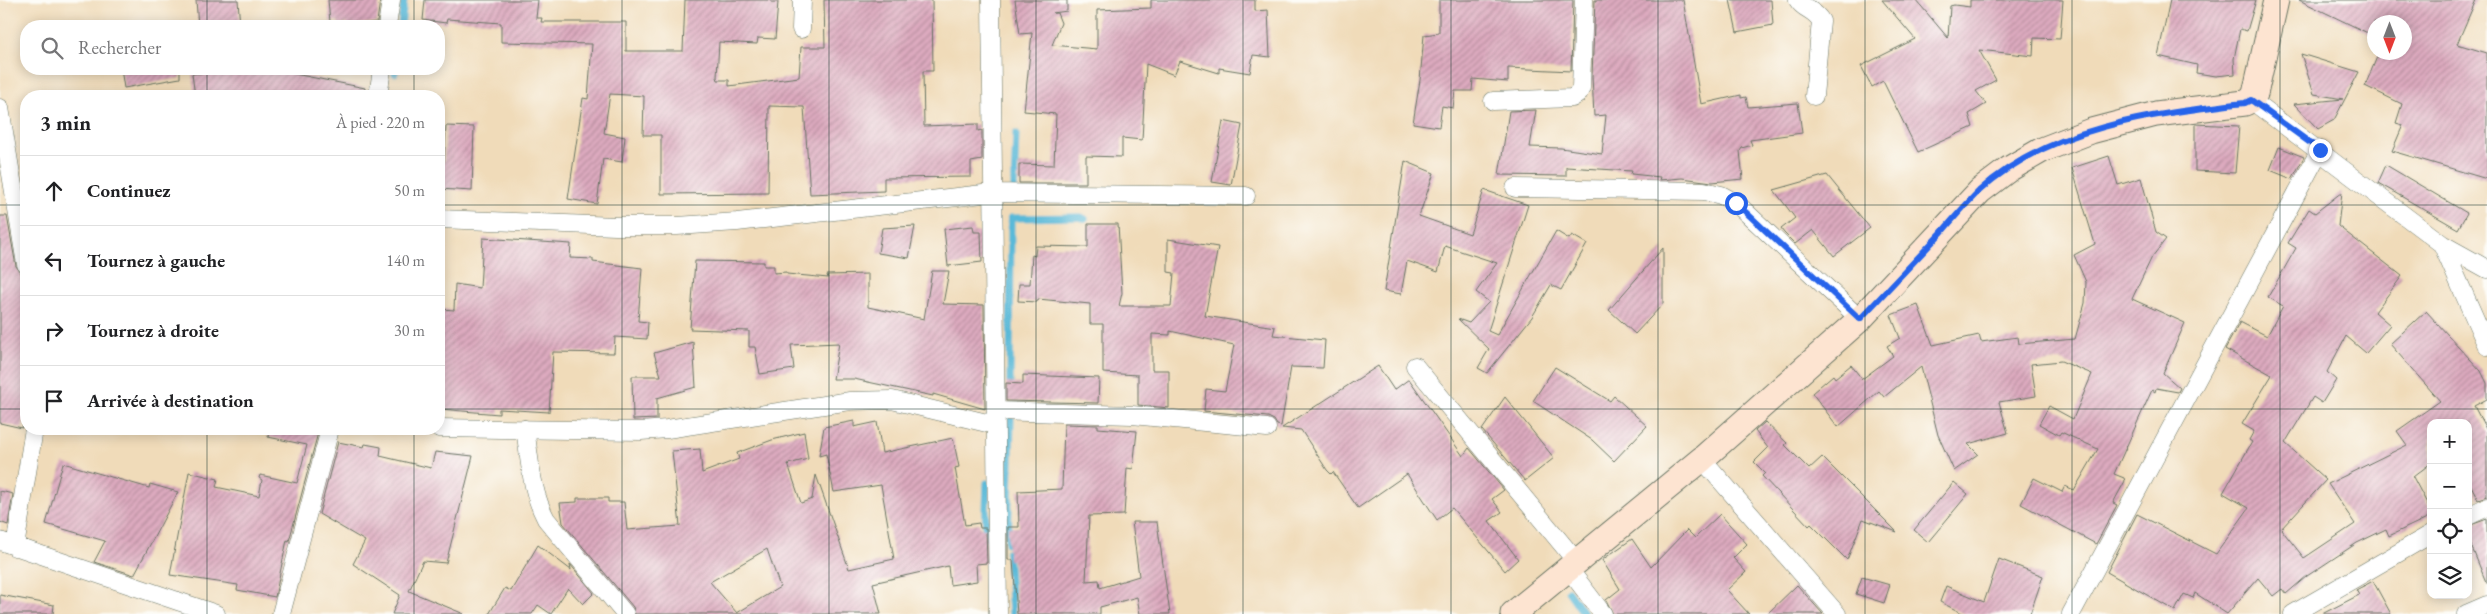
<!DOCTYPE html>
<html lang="fr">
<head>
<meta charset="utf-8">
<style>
	:root { --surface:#fff; --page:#f2f2f2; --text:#202124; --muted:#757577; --line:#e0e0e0 }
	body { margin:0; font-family:"EB Garamond",serif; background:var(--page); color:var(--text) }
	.controls { position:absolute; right:15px; bottom:15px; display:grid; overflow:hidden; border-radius:10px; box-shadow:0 2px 12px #0003 }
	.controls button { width:45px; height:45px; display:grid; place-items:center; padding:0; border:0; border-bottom:1px solid var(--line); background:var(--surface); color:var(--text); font:25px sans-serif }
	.compass { position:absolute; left:2367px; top:15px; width:45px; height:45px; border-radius:50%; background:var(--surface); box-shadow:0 2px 12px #0003; rotate:180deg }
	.stop { position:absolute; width:15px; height:15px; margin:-11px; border:4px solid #2563eb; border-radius:50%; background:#fff }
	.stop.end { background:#2563eb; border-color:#fff; box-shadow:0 1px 5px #0008 }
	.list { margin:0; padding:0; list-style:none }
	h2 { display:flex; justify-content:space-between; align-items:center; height:65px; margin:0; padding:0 20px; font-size:21px }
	h2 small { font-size:16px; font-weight:400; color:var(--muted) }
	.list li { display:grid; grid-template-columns:32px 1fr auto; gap:15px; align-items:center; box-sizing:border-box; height:70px; padding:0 20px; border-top:1px solid var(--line) }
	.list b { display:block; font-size:19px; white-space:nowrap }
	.list em { font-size:16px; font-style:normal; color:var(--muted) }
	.icon { flex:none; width:28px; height:28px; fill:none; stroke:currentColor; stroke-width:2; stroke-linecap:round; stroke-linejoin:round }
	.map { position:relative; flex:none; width:2487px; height:614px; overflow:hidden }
	.search { position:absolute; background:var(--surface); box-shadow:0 2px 12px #0003; left:20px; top:20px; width:425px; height:55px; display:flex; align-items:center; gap:12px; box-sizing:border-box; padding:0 18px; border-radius:20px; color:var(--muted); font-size:19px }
	.panel { position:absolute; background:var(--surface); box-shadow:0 2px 12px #0003; left:20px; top:90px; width:425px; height:345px; border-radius:20px }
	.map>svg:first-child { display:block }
</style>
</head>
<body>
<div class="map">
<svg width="2487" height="614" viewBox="0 0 2487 614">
	<defs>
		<pattern id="building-hatch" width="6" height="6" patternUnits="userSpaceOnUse" patternTransform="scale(1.25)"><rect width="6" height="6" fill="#ddaabf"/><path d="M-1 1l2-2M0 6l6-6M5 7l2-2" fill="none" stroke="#b38c9c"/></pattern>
	</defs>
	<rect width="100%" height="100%" fill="#fdfcf7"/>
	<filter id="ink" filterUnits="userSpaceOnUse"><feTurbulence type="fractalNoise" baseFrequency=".02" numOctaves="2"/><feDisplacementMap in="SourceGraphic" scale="10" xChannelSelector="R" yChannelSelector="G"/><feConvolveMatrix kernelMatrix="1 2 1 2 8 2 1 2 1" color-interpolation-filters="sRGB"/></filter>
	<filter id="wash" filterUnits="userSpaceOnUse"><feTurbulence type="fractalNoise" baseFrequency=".0096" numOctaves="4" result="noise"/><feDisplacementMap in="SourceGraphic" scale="20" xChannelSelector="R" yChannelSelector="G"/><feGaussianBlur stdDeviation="1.12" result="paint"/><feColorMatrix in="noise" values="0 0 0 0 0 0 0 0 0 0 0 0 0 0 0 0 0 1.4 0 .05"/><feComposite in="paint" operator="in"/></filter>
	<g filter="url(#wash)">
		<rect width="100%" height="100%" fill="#f0dbb9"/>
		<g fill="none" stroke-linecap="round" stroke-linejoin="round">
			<path stroke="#5ab9d8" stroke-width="7" d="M401,26L404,0
				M395,73L396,69
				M1014,186L1016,134
				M1010,392L1011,218L1081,217L1085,219
				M1009,503L1011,419
				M985,537L987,483
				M1008,543L1009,507
				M1008,552L1012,614
				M1568,591L1584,614"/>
		</g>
		<g id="blocks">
			<path fill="url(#building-hatch)" fill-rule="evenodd" d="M196,0H238L240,26H198Z
				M328,0H380L377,22L348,26L347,23L339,25L338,21L330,22Z
				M425,0H538L536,18H542L541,22H626V51H683L685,0H771V2H778L775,39L758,38L757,44L719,42L717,77L718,80H729V86L799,77L801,47H825L824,0H932L933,71H923L924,126L978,124V131L982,130V160L971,162V177L884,178V191L810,194L804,107L769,106L768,193L661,194V135H643L644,96L610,94L604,133L625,137L622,162L603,159L597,204L568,199L583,98L588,99L592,44L501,42V23L447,19L446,23L423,20Z
				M1015,0H1067V11L1053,13H1057L1061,23L1052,45L1097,49V10L1151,8V0H1255V11L1268,10L1270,57L1253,55L1250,73L1219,68V73L1180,61L1174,75L1146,64L1142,140L1122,138V157L1086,156V183H1019V164L1054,165L1056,114L1024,111L1032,33L1020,34Z
				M1439,0H1573L1571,71L1508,68V82L1473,79L1472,91H1455L1453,108L1442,106L1439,127L1413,123L1420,80L1424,35L1439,33Z
				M1595,0H1683L1701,104L1741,95V98L1746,97L1748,107L1798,103L1802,133L1750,140L1752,145L1742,148L1740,151L1743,179L1712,182L1682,178L1659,180L1660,177L1631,174L1632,171L1566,167V176L1499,175L1509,111L1536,110L1530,147L1561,148L1602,154L1606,115L1594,116L1592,76Z
				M1730,0H1771L1773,25L1737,32Z
				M1882,0H1916L1948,38L1950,6L1954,5L1970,7V0H2063L2060,39L2034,38L2033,56L1979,50L1996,80L1976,91L1986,104L1969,114L1973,127L1918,152L1883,81L1872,87L1861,66L1915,39Z
				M2170,0H2256L2247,31L2240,29L2234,59L2235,74L2216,76L2196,73L2197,65L2158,56Z
				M2299,0H2476L2457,44L2487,53V179L2392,151L2403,125L2396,123L2402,104L2365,86L2379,52H2404V22H2374V36Z
				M2301,54L2359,72L2334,120L2318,129L2294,104L2343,99L2314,94Z
				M121,69H180V78L124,88Z
				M236,69H271L296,72L295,74L365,88L364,96H195L192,74Z
				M1223,121L1242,125L1231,185L1212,182Z
				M2195,124L2239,126L2235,173L2195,171Z
				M446,126L474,127L472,191L439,189V162H444Z
				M2279,147L2304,157L2292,179L2270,170Z
				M2109,156L2118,185L2141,178L2156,232L2166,239L2152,257L2132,299L2185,323L2163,373L2180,388L2178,392L2156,388L2155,392L2152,390L2114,474L2124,478L2125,481L2113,503L2117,505L2096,544L2021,504L2034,478L2062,492L2065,486L2074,490L2098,449L2061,432L2059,435L2039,424L2049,406L2073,419L2092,374L2061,361L2031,364L2036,396L1999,402L2008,433L1968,444L1978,454L1954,471L1938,435L1921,367L1884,397L1879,391L1838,427L1812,393L1833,375L1835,378L1851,365L1862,379L1893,356L1887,346L1900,338L1891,315L1918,305L1933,345L1979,335L1981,342L2018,337L2019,344L2075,339L2085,303L2086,282L2074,255L2095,244L2072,168Z
				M1405,161L1434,173L1419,216L1470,234L1484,190L1528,205L1488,331L1497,335L1556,231L1569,239L1572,235L1587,244L1561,290L1551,285L1532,317L1487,373L1478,368L1489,349L1458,319L1469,323L1489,302L1476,292L1497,263L1445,246L1438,272L1407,261L1401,294L1384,291Z
				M2386,165L2467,213L2458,229L2378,183Z
				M1827,175L1870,228L1834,256L1813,230L1795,244L1784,233L1781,229L1795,218L1774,190Z
				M2342,192L2338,226L2402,276L2375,312L2390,325L2366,353L2346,336L2327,372L2336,380L2322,403L2313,397L2285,443L2326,480L2281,529L2304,558L2355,524L2328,484L2407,445L2397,431L2440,401L2390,344L2426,311L2481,371L2487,383V399L2474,406L2487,431V496L2478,499L2468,480V423H2431V463L2413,477L2431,511V516L2389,536L2386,529L2357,543L2307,576L2286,594L2282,589L2273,596L2258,578L2227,614L2195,593L2193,598L2184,594L2175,611L2107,572L2137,514L2216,554L2249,508L2223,493L2252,442L2249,440L2254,431L2242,424L2272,375L2225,349L2240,322L2267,336L2283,306L2268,297L2296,248L2288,243L2309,209L2315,213Z
				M0,216H7L16,266L21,273L26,301V413L22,428L0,423Z
				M1088,224H1118L1122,293L1119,306H1171L1174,273L1168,272V239L1218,247L1205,316L1275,327L1273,335L1325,340L1323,368L1291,367L1281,426L1277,425L1274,420L1268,417L1204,411L1206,389L1225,391L1234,345L1170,331V335L1152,334V370H1169V408L1138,405V375L1103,373V324H1090V304L1038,299L1037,302L1018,301L1019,284H1030L1032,255L1035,256L1036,246L1088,247Z
				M915,226L909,258L878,253L882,228Z
				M973,226L974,232H981L982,262L948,266L944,229Z
				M483,238L571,244L570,258L593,259V262L642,268L638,321L648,322L647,339L615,337L614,353L553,352L549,412L499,409V414L439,409L442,369H439V326L442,309L454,310L455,284L480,288Z
				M1663,248V304L1635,334L1609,310Z
				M695,261L764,262V266H774V273L786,272L787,274L828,278L827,275L868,274V307L924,319L932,271H949L943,304L984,305L985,409L933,394V396L854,379H833L839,343L791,345L794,369L760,374L755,347H749V331L690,329Z
				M693,342L696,387L657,398V419L633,420L632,376H661L654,353Z
				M1378,366L1394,390L1409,379L1463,456L1469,448L1504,490L1492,499L1502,512L1489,521L1518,559L1505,571L1452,508L1437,520L1407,474L1358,508L1333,472L1331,474L1327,470L1301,430L1282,428Z
				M1555,367L1610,401L1614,396L1647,426L1614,461L1592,440L1533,401Z
				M1023,375L1099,378L1098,403L1006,401V383L1023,384Z
				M1505,397L1554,458L1525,481L1482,430Z
				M854,421V427L877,422L882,453L953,438L959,467L955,468L965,525L979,523L980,528H986L987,563L976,564L977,581L950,585L948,566L873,583L881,614H635L633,607L563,523L560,503L577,502V498H608V502H624L627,530L680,526L672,451L700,449L702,473L739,459L737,453L772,440L804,432L808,459L788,464L801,503L812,499L816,475L849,569L894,559L881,485L834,492L826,454L819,456L824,427ZM767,549L780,587L737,613L710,582Z
				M1765,422L1787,443L1785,445L1809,469L1822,457L1897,532L1863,519L1847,560L1811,524L1809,526L1762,476L1765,473L1754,462L1768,448L1755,431Z
				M1064,424L1098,425V428L1137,431L1133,469L1127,468L1124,515L1089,516L1086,581L1099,580L1100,588L1139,576L1132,522H1157L1170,614H1140L1137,597L1100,607V614H1017L1013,560H1008V527H1019L1018,491L1062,489Z
				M269,429H319L289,541L287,540L275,597L237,590L238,585L170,575L189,472L218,479L216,487L259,496L262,480L259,478L260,475L297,483L307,445L268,437Z
				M338,442L364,447L365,444L381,447L380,456L431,468L435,452L473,456L446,563L423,561L409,591L464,614H392L400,595L353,564L365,541L319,514Z
				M63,463L149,488L150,484L178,492L134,575L94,562L105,541L46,524Z
				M1954,482L1968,494L1928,542L1914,530Z
				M0,491L13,494L8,525L0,522Z
				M1720,514L1747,544L1733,558L1746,572L1727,590L1749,614H1613L1606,600L1620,589L1602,560L1632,539L1651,567L1687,530L1695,538Z
				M2487,519V582H2486L2468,538V526Z
				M538,545L571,570L570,564L594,593L583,604L568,588L551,614L538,605L532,614H489L505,588L511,591Z
				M1999,559L2043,576L2030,614H1964L1940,602L1946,586L1984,602Z
				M1862,577L1890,585L1884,603L1856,594Z
				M2373,581L2391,614H2322L2359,595L2356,590Z
				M1797,585L1823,614H1767Z
				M0,595L54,605L53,614H0Z"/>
		</g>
	</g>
	<g filter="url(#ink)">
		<use href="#blocks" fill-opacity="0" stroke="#687463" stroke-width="1"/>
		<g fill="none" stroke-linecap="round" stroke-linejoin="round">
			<g stroke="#687463" stroke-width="19">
				<path id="street" d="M991,0L998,614
					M1798,0C1804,10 1814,9 1821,21L1814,96
					M387,26L391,0
					M801,29L802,0
					M378,96L382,69
					M2251,100L2442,244L2487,346
					M1493,101L1572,98L1578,94L1581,88L1584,0
					M0,108L26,264
					M1515,188L1704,191L1721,195L1736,203L1860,319
					M439,219L616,226H677L737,222L992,193L1246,196
					M2442,244L2487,269
					M1415,366L1576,561
					M996,411L1132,415L1267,428
					M439,428L641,431L667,429L850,401L892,400L995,425
					M525,429C530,460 531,491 546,519L625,614
					M1702,459L1837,614
					M2468,516L2487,507
					M0,541L216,614
					M15,547L34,429
					M1568,568L1603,614
					M281,614L330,429
					M2071,614L2320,150
					M2293,614L2431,534
					M2466,614L2487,605"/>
			</g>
			<g stroke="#687463" stroke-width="27">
				<path id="secondary" d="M1513,614L1702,459L1860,319L1980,191L2009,169L2042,150L2091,131L2156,114L2245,103L2251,100L2255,94L2276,0"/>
			</g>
			<use href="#street" stroke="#fff" stroke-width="18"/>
			<use href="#secondary" stroke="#fde4d1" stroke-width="25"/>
		</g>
	</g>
	<g fill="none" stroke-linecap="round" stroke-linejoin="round" filter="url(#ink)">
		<path stroke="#2563eb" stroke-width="6" d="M1736,203L1860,319C1887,290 1914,262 1941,233C1953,219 1966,204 1979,191C2050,126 2154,114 2245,103L2251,100L2320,150"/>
	</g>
	<path fill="none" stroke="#1f3d34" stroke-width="1" stroke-opacity="0.55" d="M207,0V26M414,0V26M622,0V614M829,0V614M1036,0V614M1243,0V614M1451,0V614M1658,0V614M1865,0V614M2072,0V614M2280,0V614M207,69V96M414,69V96M0,205H26M439,205H2487M0,409H26M439,409H2487M207,429V614M414,429V614"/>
</svg>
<div class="controls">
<button>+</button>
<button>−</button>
<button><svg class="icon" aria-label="locate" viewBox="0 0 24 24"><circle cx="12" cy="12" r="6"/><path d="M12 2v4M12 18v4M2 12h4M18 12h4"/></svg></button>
<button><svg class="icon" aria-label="layers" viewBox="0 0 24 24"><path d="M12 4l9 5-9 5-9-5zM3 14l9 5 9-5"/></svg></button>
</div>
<svg class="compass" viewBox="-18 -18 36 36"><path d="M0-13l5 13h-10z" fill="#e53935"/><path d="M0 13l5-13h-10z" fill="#757577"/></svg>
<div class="stop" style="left:1736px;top:203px"></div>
<div class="stop end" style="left:2320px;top:150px"></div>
<div class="search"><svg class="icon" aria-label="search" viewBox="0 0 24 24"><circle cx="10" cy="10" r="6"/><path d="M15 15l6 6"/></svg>Rechercher</div>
<section class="panel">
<h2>3 min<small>À pied · 220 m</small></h2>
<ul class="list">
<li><svg class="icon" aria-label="ahead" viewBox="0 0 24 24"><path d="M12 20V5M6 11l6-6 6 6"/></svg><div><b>Continuez</b></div><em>50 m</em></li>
<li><svg class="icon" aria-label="left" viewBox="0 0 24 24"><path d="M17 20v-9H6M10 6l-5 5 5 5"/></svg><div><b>Tournez à gauche</b></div><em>140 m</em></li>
<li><svg class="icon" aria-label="right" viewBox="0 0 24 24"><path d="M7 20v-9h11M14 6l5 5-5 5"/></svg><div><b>Tournez à droite</b></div><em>30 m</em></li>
<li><svg class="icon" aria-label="arrive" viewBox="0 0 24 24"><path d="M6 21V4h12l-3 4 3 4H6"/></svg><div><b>Arrivée à destination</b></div></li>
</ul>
</section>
</div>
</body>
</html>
